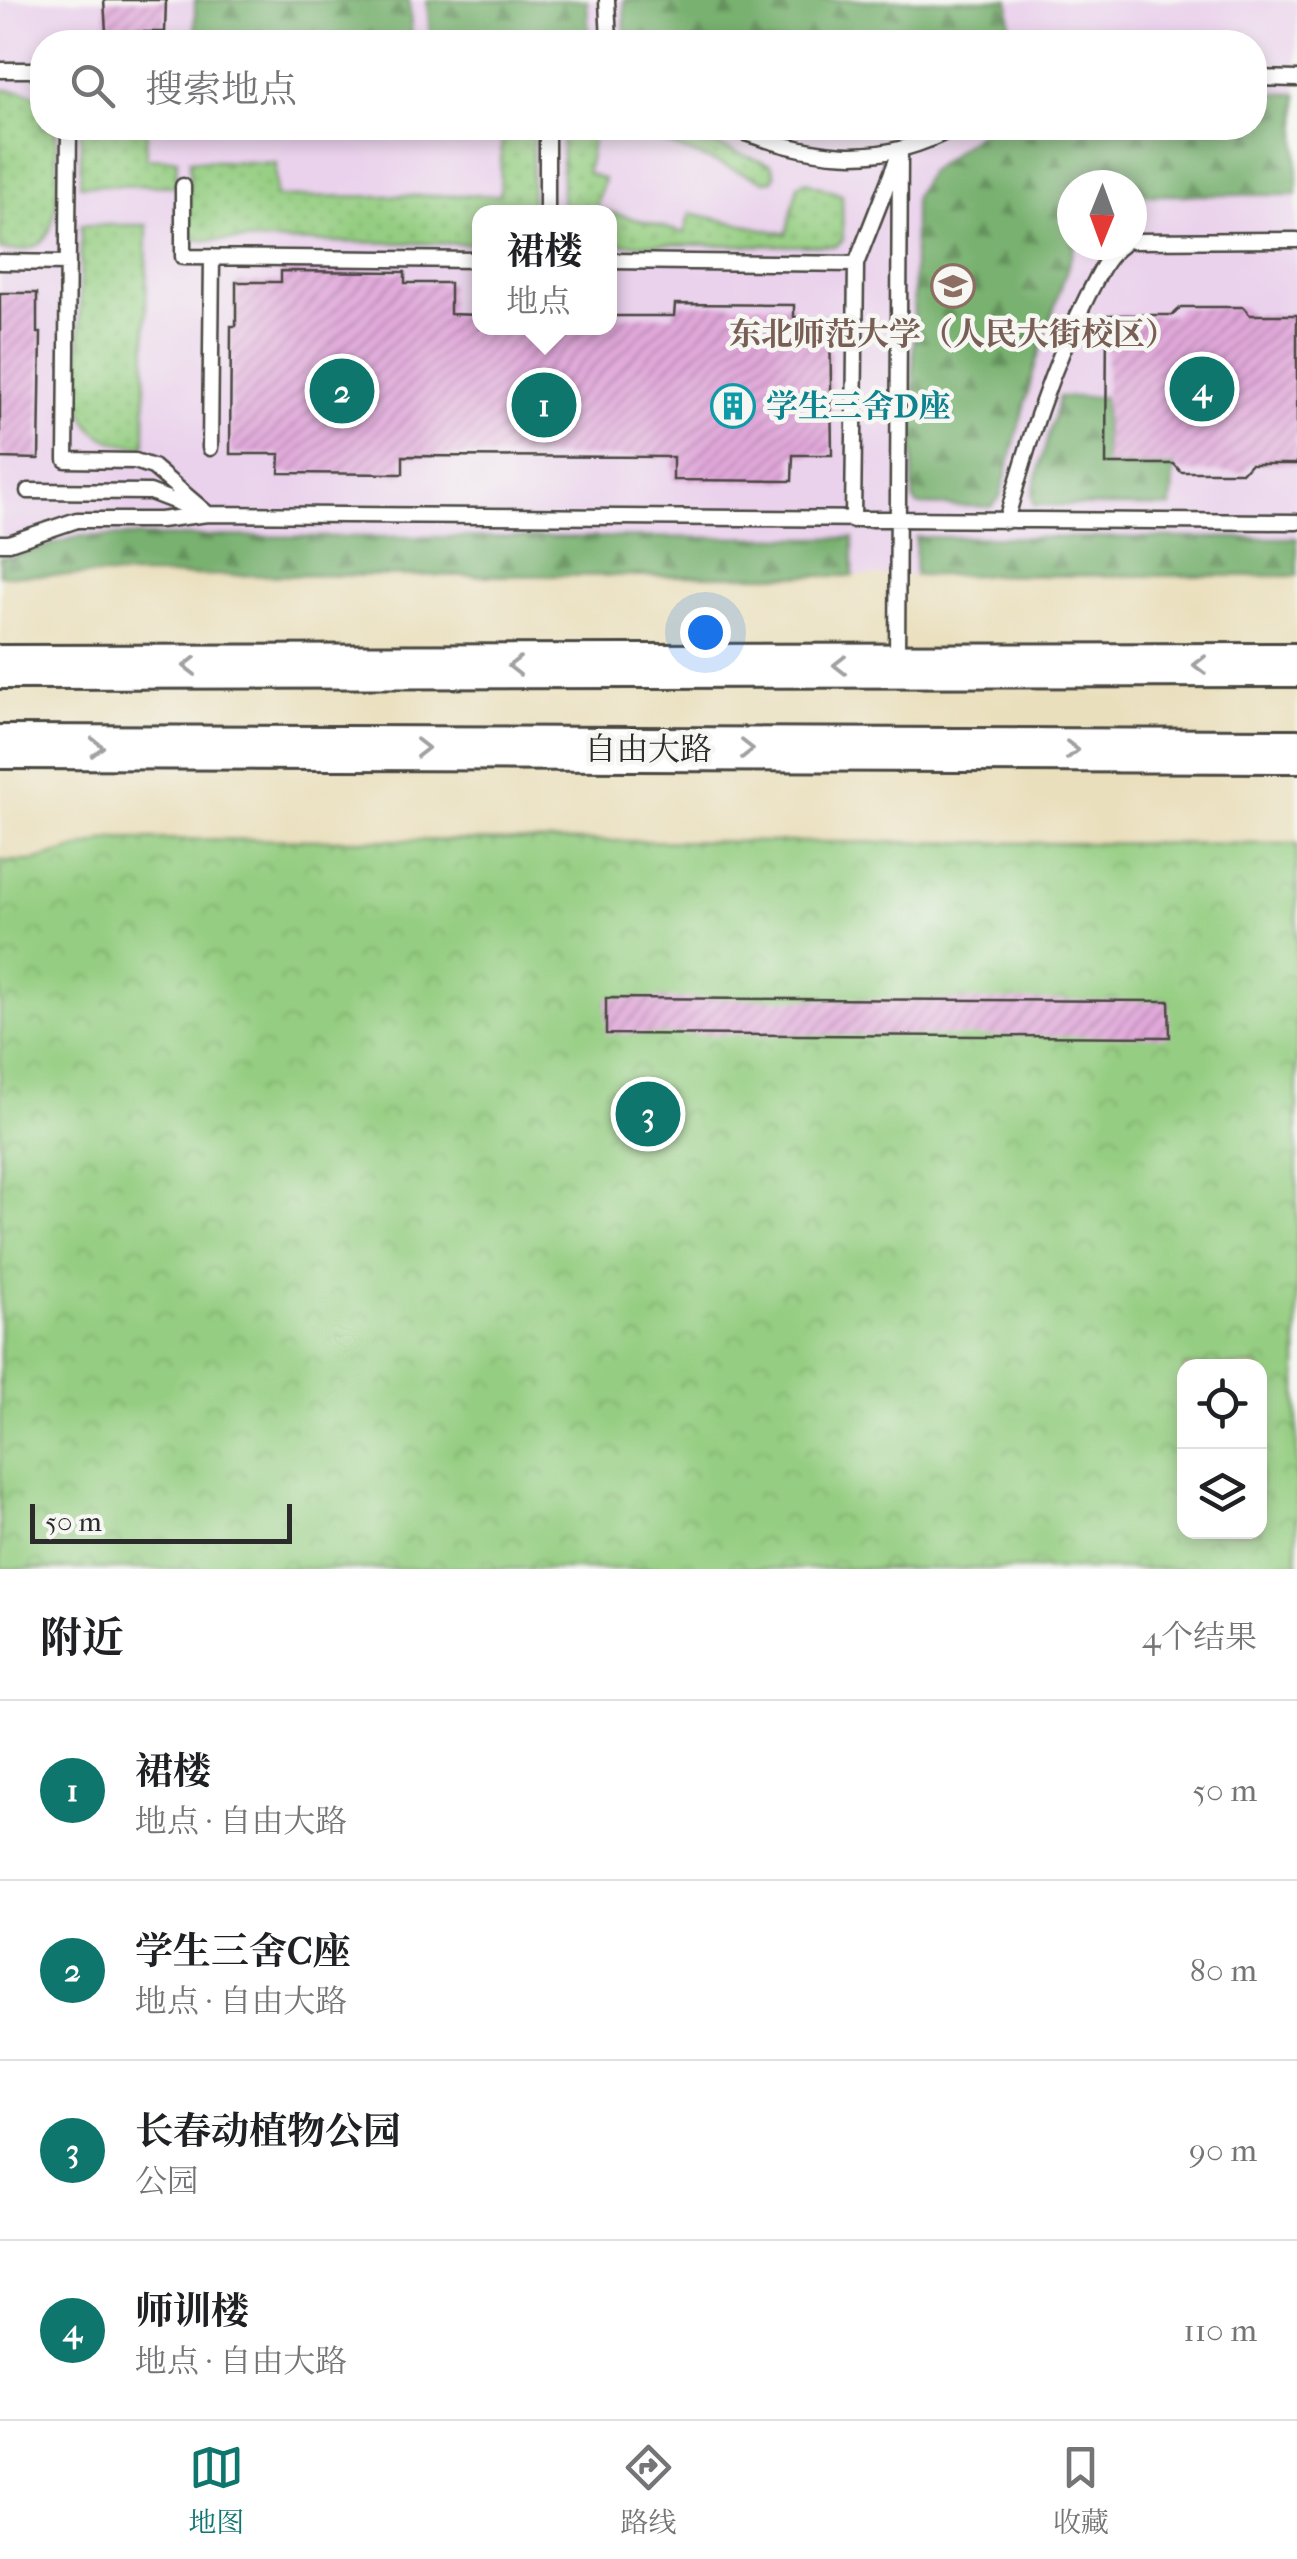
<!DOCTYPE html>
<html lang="zh">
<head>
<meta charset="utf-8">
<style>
	:root { --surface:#fff; --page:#f2f2f2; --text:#202124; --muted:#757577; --line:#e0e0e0; --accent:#0f766e }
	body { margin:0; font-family:"IM FELL French Canon","Noto Serif SC",serif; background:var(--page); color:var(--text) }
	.controls { position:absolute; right:30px; bottom:30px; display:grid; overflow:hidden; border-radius:20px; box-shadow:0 5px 15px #0003 }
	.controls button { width:90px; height:90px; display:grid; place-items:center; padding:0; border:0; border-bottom:2px solid var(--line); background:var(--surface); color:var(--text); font:50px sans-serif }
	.compass { position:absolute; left:1057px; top:170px; width:90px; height:90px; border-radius:50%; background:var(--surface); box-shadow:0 5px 15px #0003; rotate:181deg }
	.scale { position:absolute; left:30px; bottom:25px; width:262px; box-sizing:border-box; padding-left:10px; border:5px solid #2b2b2b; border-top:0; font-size:28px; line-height:35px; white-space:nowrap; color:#2b2b2b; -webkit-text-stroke:8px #f6f6f2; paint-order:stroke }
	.you { position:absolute; left:705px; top:632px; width:35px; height:35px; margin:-25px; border:8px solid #fff; border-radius:50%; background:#1a73e8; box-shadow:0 0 0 15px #1a73e833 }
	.badge { display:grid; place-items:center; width:65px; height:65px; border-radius:50%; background:var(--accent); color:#fff; font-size:32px; font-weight:700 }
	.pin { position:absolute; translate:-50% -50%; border:5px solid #fff; box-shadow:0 2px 10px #0006 }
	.popup { position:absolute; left:472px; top:205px; width:145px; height:130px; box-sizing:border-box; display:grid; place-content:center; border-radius:20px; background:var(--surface); filter:drop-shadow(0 2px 8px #0005); font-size:32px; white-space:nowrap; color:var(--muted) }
	.popup b { font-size:38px; color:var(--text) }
	.popup::after { content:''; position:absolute; left:50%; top:100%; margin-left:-20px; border:20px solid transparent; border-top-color:var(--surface) }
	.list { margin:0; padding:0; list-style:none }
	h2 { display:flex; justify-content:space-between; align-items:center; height:130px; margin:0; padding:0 40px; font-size:42px }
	h2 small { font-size:32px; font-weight:400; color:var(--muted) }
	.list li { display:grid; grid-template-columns:65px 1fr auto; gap:30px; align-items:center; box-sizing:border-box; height:180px; padding:0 40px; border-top:2px solid var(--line) }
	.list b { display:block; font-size:38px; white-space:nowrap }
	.list p { margin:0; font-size:32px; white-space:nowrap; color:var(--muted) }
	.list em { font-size:32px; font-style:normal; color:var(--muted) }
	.icon { flex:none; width:55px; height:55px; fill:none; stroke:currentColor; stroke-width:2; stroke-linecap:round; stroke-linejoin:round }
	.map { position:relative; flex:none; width:1297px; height:1569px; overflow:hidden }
	.search { position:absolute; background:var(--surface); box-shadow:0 5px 15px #0003; left:30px; right:30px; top:30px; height:110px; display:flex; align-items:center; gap:25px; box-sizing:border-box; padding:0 35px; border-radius:40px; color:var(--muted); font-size:38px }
	.sheet { height:850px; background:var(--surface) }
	nav { display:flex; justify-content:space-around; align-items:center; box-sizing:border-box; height:140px; border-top:2px solid var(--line); background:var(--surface); font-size:28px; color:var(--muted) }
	nav a { display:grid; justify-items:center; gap:5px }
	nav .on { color:var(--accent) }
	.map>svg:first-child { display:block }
</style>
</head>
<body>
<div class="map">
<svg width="1297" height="1569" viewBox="0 0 1297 1569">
	<defs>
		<pattern id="grass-dots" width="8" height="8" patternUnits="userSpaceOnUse" patternTransform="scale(2.5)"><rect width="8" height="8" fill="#95ce82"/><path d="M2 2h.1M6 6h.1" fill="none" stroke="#81b170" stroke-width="1.8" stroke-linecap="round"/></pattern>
		<pattern id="forest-firs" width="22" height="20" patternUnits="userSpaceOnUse" patternTransform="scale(2.5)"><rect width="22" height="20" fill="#78b170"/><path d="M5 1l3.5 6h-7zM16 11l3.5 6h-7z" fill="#63905c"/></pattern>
		<pattern id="park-crowns" width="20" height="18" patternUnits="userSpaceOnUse" patternTransform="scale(2.5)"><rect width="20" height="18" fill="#95ce82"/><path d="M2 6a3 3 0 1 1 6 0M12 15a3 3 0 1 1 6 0" fill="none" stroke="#81b170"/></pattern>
		<pattern id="building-hatch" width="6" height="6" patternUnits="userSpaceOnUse" patternTransform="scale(2.5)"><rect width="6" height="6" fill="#e1a8da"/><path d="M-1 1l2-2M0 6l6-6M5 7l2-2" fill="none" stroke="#b789b1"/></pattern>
	</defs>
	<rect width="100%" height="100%" fill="#f6f6f2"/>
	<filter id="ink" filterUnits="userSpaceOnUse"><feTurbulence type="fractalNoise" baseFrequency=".01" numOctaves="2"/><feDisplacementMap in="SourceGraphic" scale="20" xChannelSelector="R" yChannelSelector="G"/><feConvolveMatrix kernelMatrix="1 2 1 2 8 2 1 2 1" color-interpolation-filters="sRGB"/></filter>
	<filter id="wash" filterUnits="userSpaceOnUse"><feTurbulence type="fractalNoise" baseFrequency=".0048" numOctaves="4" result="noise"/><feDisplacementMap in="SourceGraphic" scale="40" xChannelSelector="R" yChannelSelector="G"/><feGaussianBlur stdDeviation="2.25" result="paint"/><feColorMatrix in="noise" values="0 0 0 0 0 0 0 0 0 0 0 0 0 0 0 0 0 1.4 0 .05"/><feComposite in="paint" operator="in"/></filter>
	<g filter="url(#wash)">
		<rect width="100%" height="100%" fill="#eadfbc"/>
		<path fill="#ead1ec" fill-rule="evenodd" d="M0,0H1297V576L0,575ZM42,42H1254V128H42ZM1072,185H1132V245H1072ZM479,212H609V328H479Z"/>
		<path fill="url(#grass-dots)" stroke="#607c56" stroke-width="2.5" d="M0,90C16,90 29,90 42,99V128H56C56,156 64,227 39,244C27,252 14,250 0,250Z
			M81,128H147L146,158L177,159L176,186L80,185Z
			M502,128H533L531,212H479V244L197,240L189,232L190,160L276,163V197L500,195Z
			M562,128H594L587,173L604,179L596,208L684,233L690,213L786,234L798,185L804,181L842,195L843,240L836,246L609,244V212H562Z
			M626,128H670L771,165L775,175L772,180L764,181Z
			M81,225H147L145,446C112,446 89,437 79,403Z"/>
		<path fill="url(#forest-firs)" stroke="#526e4e" stroke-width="2.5" d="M195,0H409L412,37H195Z
			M427,0H587L589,38H430Z
			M624,0H1009L1011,42H625Z
			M1255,93L1297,94V195H1132V185H1072V245H1075L1036,362L1000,497L991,507L917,505L913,499L914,197L929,171L986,128H1254Z
			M1059,397H1104L1105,462L1111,467H1174L1171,507L1034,505L1032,495Z
			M80,536L853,538V576L0,575V557H12Z
			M916,537L1297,538V576L915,575Z"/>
		<path fill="url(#park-crowns)" stroke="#607c56" stroke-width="2.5" fill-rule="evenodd" d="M111,839L1297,844V1569H0V861H33ZM1184,1366H1260V1532H1184Z"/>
		<g id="blocks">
			<path fill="url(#building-hatch)" d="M104,0H166L165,32H106Z
				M281,271L405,272V283H450V314L479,315V328H609V316H674L675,304L794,305V317L830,318L832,455H793L792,481L673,480V457L403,456V474L279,473L280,454H230L231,326H236V282H281Z
				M0,293H37V333H41L39,459L0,458Z
				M1181,307H1243L1250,315H1297V464H1250L1243,472H1181L1174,464H1106L1107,315H1173Z
				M606,998L1169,1001L1170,1037L606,1034Z"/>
		</g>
	</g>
	<g filter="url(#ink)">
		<use href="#blocks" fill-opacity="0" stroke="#484641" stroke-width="2.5"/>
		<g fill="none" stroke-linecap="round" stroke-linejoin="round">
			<g stroke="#484641" stroke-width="19">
				<path id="service" d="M607,0L609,42
					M0,70H42
					M1254,78L1297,79
					M69,128L66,460L135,461L153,467L208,514
					M547,128V212
					M731,128C810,156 875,171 953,128
					M183,186V257L479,260
					M1132,241L1297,240
					M609,261L856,264L896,162
					M0,262L68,263
					M210,448L212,257
					M28,491L150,492L197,510
					M853,520L856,264
					M1006,521C1028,443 1051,368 1088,295C1098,277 1105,257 1122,245
					M0,543H9L77,520H160L208,514L1297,522
					M897,660L900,152"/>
			</g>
			<g stroke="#484641" stroke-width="48">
				<path id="primary" d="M0,667L1297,665
					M0,747L1297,751"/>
			</g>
			<use href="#service" stroke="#fff" stroke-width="14"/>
			<use href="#primary" stroke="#fff" stroke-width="42"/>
		</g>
		<defs><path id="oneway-chevron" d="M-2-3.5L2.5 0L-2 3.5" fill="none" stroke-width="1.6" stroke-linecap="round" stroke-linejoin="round" transform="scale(2.5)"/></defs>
		<g stroke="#a0a0a0">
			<use href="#oneway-chevron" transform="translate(840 665) rotate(180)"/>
			<use href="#oneway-chevron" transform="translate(1200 665) rotate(180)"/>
			<use href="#oneway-chevron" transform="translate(190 666) rotate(180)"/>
			<use href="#oneway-chevron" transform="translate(515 666) rotate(180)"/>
			<use href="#oneway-chevron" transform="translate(97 747)"/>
			<use href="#oneway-chevron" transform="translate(422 748)"/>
			<use href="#oneway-chevron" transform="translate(747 749)"/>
			<use href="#oneway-chevron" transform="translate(1072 750)"/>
		</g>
	</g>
	<defs>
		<g id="university-ring" transform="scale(2.25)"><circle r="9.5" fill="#f6f6f2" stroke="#8d6e63" stroke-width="1.5"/><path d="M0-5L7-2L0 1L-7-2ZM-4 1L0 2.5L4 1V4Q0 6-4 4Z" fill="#8d6e63"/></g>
		<g id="building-ring" transform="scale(2.25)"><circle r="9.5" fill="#f6f6f2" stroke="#0f9aa8" stroke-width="1.5"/><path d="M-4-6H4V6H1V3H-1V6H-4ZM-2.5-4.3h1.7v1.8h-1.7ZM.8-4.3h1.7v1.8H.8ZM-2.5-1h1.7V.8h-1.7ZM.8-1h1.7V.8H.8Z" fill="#0f9aa8"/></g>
	</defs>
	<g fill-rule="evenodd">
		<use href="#university-ring" x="953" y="286"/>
		<use href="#building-ring" x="733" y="406"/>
	</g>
	<g text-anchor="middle" stroke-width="9" stroke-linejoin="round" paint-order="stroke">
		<g font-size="32" font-weight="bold" fill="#785e54" stroke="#f6f6f2">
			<text x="953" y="345">东北师范大学（人民大街校区）</text>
		</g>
		<g font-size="32" font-weight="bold" fill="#0d838f" stroke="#f6f6f2" text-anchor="start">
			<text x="766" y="417">学生三舍D座</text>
		</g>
		<g font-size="32" fill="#2b2b2b" stroke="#f6f6f2">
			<text x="648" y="760">自由大路</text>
		</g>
	</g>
</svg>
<div class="controls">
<button><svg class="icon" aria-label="locate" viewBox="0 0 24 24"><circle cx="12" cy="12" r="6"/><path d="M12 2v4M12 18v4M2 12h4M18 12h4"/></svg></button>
<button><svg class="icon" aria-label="layers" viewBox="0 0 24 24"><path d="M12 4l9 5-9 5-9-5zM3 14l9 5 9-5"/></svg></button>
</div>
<svg class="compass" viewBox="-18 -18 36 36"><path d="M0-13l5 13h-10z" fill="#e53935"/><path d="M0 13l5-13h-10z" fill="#757577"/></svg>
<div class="scale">50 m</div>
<div class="you"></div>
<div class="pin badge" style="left:544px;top:405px">1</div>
<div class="popup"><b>裙楼</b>地点</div>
<div class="pin badge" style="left:342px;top:391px">2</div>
<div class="pin badge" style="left:648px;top:1114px">3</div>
<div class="pin badge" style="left:1202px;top:389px">4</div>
<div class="search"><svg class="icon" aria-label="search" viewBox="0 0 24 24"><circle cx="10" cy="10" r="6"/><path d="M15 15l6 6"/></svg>搜索地点</div>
</div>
<section class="sheet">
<h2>附近<small>4个结果</small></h2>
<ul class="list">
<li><span class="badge">1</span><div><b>裙楼</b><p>地点 · 自由大路</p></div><em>50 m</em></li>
<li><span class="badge">2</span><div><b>学生三舍C座</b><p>地点 · 自由大路</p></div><em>80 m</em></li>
<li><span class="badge">3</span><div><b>长春动植物公园</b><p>公园</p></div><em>90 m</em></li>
<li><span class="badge">4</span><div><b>师训楼</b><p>地点 · 自由大路</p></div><em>110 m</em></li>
</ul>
</section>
<nav>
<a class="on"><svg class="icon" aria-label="map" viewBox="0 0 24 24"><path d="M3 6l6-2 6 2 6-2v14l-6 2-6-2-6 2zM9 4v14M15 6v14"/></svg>地图</a>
<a><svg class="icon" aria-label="directions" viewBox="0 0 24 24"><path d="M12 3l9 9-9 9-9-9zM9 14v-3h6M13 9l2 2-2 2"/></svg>路线</a>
<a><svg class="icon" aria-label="saved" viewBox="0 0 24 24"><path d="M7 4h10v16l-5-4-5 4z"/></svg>收藏</a>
</nav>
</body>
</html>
